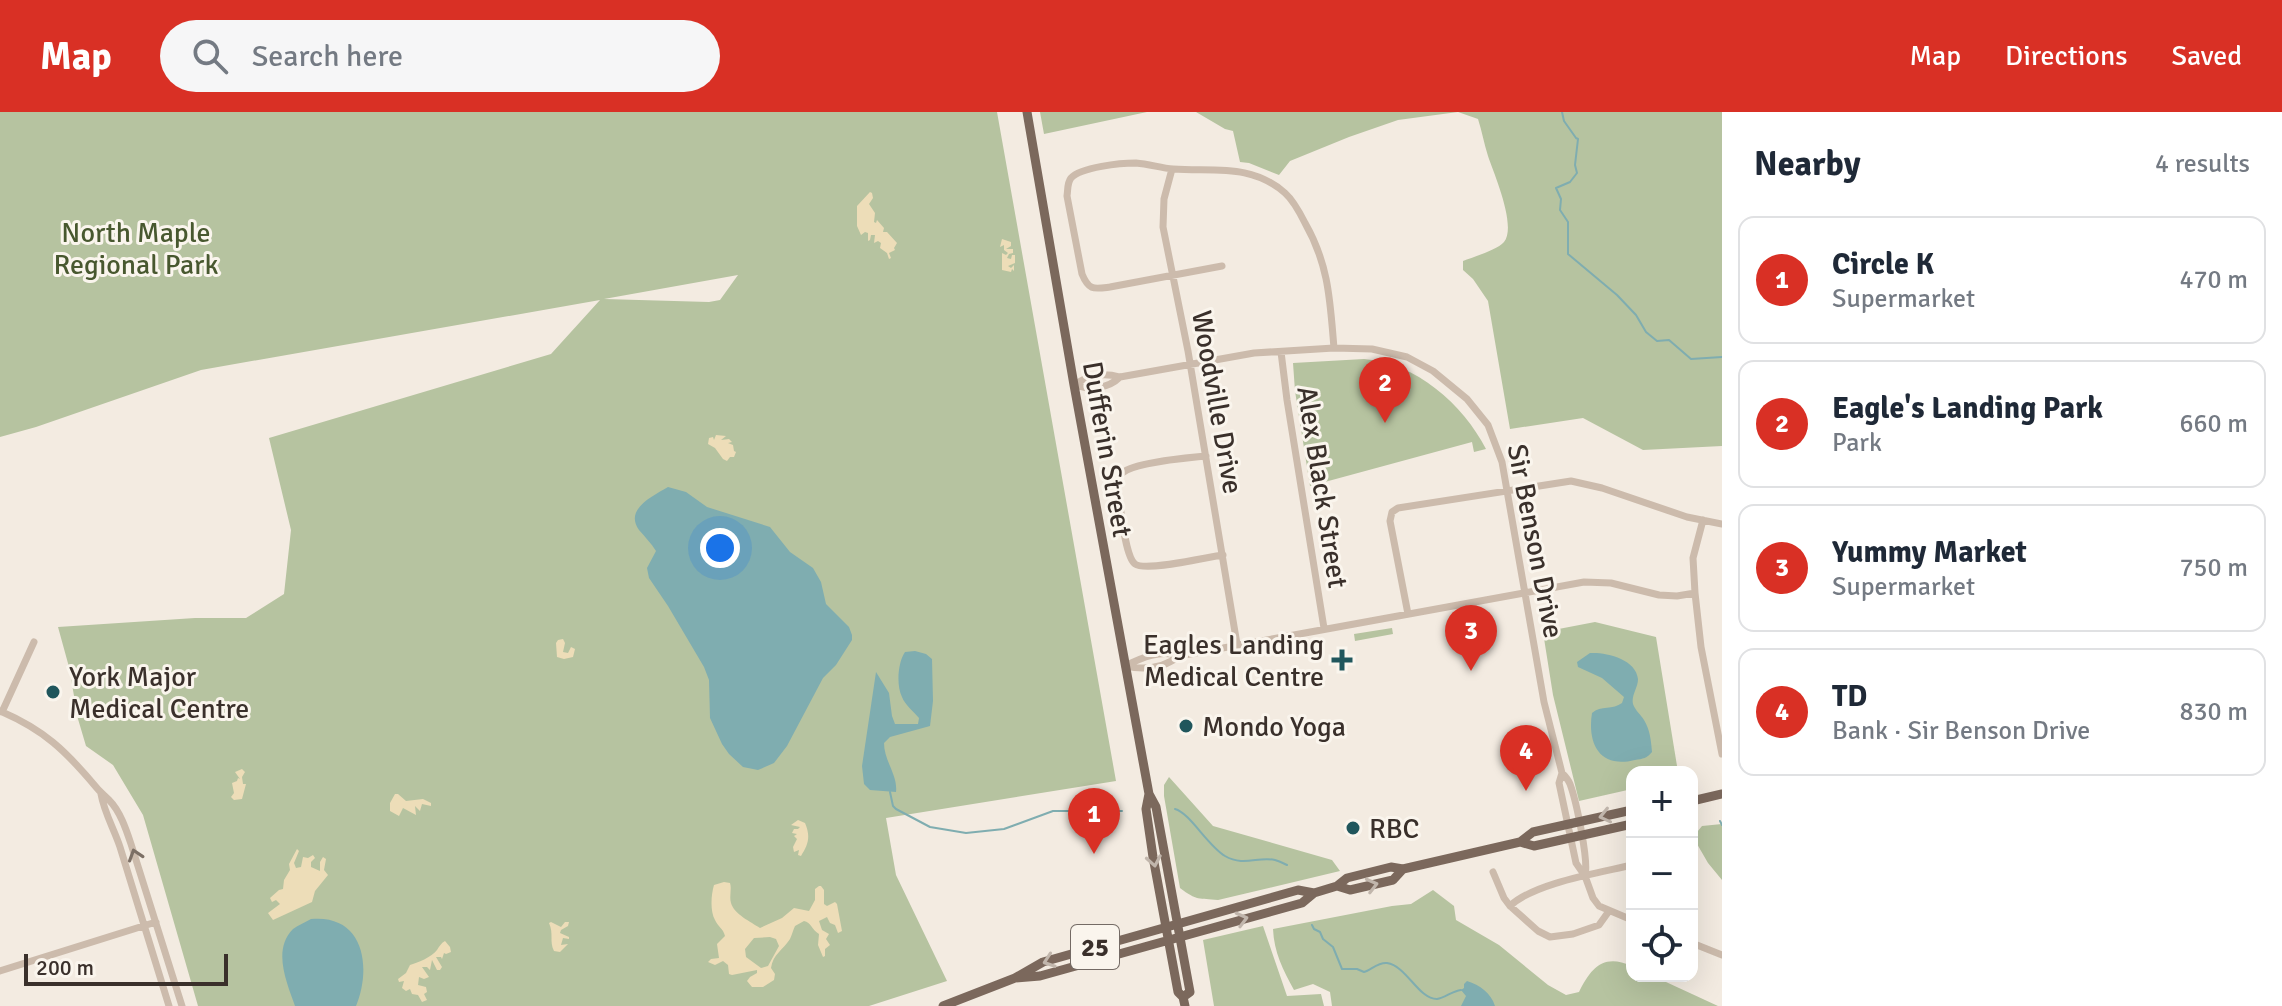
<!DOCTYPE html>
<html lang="en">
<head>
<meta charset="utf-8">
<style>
	:root { --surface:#fff; --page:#f6f6f7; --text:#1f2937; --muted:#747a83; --line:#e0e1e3; --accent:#d93025 }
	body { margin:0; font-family:Signika,sans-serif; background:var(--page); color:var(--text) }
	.controls { position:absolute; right:24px; bottom:24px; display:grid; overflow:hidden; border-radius:16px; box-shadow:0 8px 32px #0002 }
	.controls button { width:72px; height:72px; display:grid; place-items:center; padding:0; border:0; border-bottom:2px solid var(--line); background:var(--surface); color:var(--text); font:40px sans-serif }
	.scale { position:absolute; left:24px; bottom:20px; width:204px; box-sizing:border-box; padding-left:8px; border:4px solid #3a302b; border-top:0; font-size:22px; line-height:28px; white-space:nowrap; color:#3a302b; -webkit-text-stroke:6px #faf5ed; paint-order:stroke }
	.you { position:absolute; left:720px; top:436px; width:28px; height:28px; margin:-20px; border:6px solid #fff; border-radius:50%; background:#1a73e8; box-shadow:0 0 0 12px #1a73e833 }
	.badge { display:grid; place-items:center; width:52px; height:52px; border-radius:50%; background:var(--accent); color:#fff; font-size:26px; font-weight:700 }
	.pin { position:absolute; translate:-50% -66px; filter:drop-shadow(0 2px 4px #0008) }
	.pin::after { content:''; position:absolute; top:42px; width:28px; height:24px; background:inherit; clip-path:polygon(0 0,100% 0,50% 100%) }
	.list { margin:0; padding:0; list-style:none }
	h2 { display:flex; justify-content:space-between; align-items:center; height:104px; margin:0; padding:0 32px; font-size:34px }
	h2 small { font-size:26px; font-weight:400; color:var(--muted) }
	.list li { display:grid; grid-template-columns:52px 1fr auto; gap:24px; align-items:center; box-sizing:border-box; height:128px; margin:0 16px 16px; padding:0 16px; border:2px solid var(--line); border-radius:16px }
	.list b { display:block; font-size:30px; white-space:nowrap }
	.list p { margin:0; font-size:26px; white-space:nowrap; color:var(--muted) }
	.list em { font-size:26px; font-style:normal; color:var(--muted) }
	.icon { flex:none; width:44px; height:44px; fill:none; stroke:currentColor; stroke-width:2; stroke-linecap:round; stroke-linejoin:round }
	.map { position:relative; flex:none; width:1722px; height:894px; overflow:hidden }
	header { display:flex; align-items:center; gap:48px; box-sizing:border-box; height:112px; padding:0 40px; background:var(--accent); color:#fff }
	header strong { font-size:38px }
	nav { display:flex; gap:44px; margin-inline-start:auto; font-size:28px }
	.search { width:560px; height:72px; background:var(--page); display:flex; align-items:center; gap:20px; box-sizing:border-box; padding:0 28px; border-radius:44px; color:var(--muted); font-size:30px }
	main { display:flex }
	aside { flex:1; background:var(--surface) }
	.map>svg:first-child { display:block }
</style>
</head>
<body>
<header>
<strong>Map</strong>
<div class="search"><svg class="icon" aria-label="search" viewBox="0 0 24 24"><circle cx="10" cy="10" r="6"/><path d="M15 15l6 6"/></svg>Search here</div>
<nav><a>Map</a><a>Directions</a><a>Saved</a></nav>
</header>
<main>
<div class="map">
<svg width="1722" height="894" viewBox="0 0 1722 894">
	<rect width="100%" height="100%" fill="#f3ebe1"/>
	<path fill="#b6c3a0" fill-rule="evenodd" d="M0,0H997L1116,669L886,706L896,763L947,869L869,894H198L143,703L113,653L86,634L78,607L69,555L58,515L195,506H246L284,482L291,418L269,326L551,242L600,188L201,258L36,315L0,325ZM738,163L720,188L709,190L604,187Z
		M1040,0H1147L1044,22Z
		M1196,0H1722V334L1643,338L1583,306L1510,317L1488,189L1473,167L1463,158V149C1473,145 1497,138 1504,130C1517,114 1494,62 1488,44C1484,32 1482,19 1478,7L1458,0L1398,8L1349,25L1290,49L1279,63L1249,51L1240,50L1233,19L1225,17Z
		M1364,247C1416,251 1463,292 1486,337L1474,340L1472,330L1310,374L1295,279L1293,251Z
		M1595,510L1656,525L1678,660H1632V677L1579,689L1553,583L1543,520Z
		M1392,516L1393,522L1355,529L1354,522Z
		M1169,665L1213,714L1332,748L1340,759L1218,788C1199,786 1197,789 1180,776L1164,684V673Z
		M1722,712V768L1708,751L1693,725L1702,714Z
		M1433,778L1454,794L1456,808L1499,833L1548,873L1566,883L1579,880C1591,856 1603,841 1632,854V864H1653L1718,894H1332L1330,880L1313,872L1294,878C1283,858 1274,840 1273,817L1392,794L1411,792Z
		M1263,814L1287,884L1321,882L1324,894H1214L1203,828Z"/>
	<path fill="#edddb8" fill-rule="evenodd" d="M870,80L872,81L873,86L869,92L875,101L874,110L876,111L877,108L884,116L883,120H887L897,131L894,136L895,138L889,141L891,146L889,147L887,141L880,136L881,131L878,129L874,131L875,123H871L870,128L868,129V121L865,120L861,123L857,114V94Z
		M1002,127L1011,130V134L1006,137H1013V141L1009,142L1007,146L1011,147L1012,143H1015V151L1008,154L1011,156L1014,153V159L1012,157L1011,160L1002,158V141L1006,143L1008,141L1004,138V133L1000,135Z
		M716,323L726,324L721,328L729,327L732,330L728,331L733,333L734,339L736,340L734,345H730L727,349L723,347L715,336L708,332L709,326L713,325L714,328Z
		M563,527L565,531L563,540L568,541L571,535L575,537L573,545L564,547L557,545L556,531L558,528Z
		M242,657L245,660L242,665L243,672H246L242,687L234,688L231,685L234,681L232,671L237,669L238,666L240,667L235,660Z
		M395,682H398L406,689L423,687L431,691V694L422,692L420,699L415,694L416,703L403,696L399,704L390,699V691Z
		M798,708L805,711C811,725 808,733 801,744L798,743L799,738L794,740L793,735L797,727L794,724L797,722L792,721L794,717H798L800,715L791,713Z
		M297,737L299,739L294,751L296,756L301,755L303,745L308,746L313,743L315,746L311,750V755L320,759V750L323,745L326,747L324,758L328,763L315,779L312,790L273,808L268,801L280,792L276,788L272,790L270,786L279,778L283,777L284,768L290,758L289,752Z
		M724,770L730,771C732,777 729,784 731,791C734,802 751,810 760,816L782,806L794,796L809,799L815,788V777L819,774H821L824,778V792L827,794L835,790L837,792L842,819L838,821L835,813L830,811L827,805L819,809L822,818L829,822L826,827L830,833L825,837V844L823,845L818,833L819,822C812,818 811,810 804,809L795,814C793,818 792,823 790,827C783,838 773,842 771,856L775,862L774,868L763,875H752L747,869L750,865L757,861V858L732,863L729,862L728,853L723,849L715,853L708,850L711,847L719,846L717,832L725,824C723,816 718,815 715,808C710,799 711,783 714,773ZM770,825L776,827L779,834L768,854L761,856L746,845L745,837L754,826Z
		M551,810L561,815L565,810H569L568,814L561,818L560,821L569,825V827L563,826L561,833L568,832L560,840L554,839C549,829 554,822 549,811Z
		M445,829L450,835L451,840L446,842L444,841L442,847L441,845H436L442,855L440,858H437L432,848L430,858L427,855H422L429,865L424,867L419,865L418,873L426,875L427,880L424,882L427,888L422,890L418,883L412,882L410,877L406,879L402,876L404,869L399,870L398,867L406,861L410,853C417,851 432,845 437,838C439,835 441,831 445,829Z"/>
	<path fill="#7fadb0" d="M668,375L686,380L707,395L770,415L790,440L813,456L821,470L826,492L849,515L852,523V528L836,553L823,566L787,634L774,651L758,658L743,655L729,642L722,632L710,606L709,568L704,555L668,494L649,466L647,456L656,439C651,431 645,425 639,418C624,397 653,384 668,375Z
		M915,539L926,542L932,547L933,589L930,614L890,625L884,631C884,649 898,663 896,680L870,678L864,672L862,654L876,560L889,581L892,604L895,612H918L919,606C914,600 905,593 902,585C896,573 898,550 905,540Z
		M1590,541C1606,540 1636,547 1638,567C1638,576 1631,583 1633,592C1635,598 1641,603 1644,608C1650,618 1651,628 1652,640C1647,646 1643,647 1635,648C1600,657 1587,632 1592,601C1601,593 1613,598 1622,591L1624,585L1602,566L1578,555L1577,550Z
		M311,807C364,802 372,855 356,894H295C287,871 272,838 293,817C298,813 306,810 311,807Z
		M1467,869C1480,873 1491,881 1495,894H1461L1466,884L1461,878L1464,876V872Z"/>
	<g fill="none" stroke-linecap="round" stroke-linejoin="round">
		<path stroke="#7fadb0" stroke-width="2" d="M1562,0L1564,9L1576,26L1578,27L1575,53L1577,61L1570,70L1556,76L1561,87L1560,98L1568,110V142L1617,183L1636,203L1646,220L1657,229L1669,228L1691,247L1722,245
			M890,680L893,694L896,697L930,715L966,721L1004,717L1053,699H1122
			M1175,697C1190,701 1207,733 1225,744C1244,755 1258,744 1275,748C1279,749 1283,751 1287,753
			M1720,709L1722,713
			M1312,813L1314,817L1320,820L1323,827L1333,835L1342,857H1357L1364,860C1371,858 1378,850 1387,851C1407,854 1418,887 1437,887C1445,886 1452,879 1461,878"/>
		<path stroke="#ccbbac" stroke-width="7" d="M1172,57L1164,87L1163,115L1188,239L1237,532
			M1222,154L1110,175C1094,177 1089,179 1082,162L1067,84C1068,78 1067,71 1071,66C1081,55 1121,51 1136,51C1149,52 1161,56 1173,57C1213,60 1251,51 1285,81C1294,89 1300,101 1305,111C1329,153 1330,189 1334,236
			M1281,240L1287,288L1324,516
			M1074,273C1089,263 1102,260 1120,265L1254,241L1334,236L1372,237L1407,245L1433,259L1467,287L1488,313L1502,350L1544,590L1562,661C1566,665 1568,667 1570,672C1576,688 1589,749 1585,764
			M1074,273C1090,278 1108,277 1120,265
			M1206,344C1188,346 1135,350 1122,361C1117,366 1118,365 1117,372C1120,387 1124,444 1135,452C1146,460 1207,445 1223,443
			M1703,408L1693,446L1695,481L1701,535L1722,642
			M1408,502L1390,409L1392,400L1398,396L1571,369L1602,376L1687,405L1722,412
			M1125,554C1141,546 1161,537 1179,544L1584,470L1611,471L1659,483L1677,484L1695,481
			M1125,554C1144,558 1164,556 1179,544
			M0,599C44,618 65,638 96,675C100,680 104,683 109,688C120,699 126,717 131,732L182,894
			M2,600L34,530
			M1562,661L1559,671L1576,751L1585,764L1593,786L1599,794L1632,808
			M101,682C104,700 114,717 120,735L169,894
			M1493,760L1504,786L1510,794L1538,819L1550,825L1573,822L1599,813L1609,799
			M1510,794C1534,771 1598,761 1632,753
			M1692,831L1722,843
			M0,859L156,810"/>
		<path stroke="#7b685c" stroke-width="9" d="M1027,0L1074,273L1149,682L1156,695L1190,880L1183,885
			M1149,682L1146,697L1153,745L1178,880L1183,885L1185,894
			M1692,689L1722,682
			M1520,730L1534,734L1632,712
			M1337,774L1350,778L1393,768L1403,757
			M1015,866L1040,864L1302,791L1314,781L1337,774L1347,766L1391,755L1403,757L1520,730L1533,720L1632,698
			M943,894L1015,866L1043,850L1298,778L1314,781"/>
	</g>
	<defs><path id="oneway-chevron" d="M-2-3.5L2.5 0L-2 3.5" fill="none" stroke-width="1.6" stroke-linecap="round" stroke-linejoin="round" transform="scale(2)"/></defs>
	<g stroke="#c1b6ac">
		<use href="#oneway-chevron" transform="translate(1605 704) rotate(167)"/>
		<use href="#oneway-chevron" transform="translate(1154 749) rotate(80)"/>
		<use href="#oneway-chevron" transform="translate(1372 773) rotate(-14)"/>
		<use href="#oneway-chevron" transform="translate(1242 807) rotate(-15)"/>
		<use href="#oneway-chevron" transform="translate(1049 849) rotate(161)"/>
	</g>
	<use stroke="#7c6f65" href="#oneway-chevron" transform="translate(135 743) rotate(-108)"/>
	<g fill="#20565c" stroke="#faf5ed" stroke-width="3">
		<path d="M1338 536h8v8h8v8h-8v8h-8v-8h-8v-8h8z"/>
		<circle cx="53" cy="580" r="8"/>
		<circle cx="1186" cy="614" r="8"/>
		<circle cx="1353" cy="716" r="8"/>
	</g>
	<g text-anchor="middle" stroke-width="6" stroke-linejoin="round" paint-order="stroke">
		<rect fill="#faf5ed" stroke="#746b65" stroke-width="2" x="1071" y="813" width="48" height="44" rx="6"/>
		<g font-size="26" font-weight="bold" fill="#3a302b">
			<text x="1095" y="844">25</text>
		</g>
		<g font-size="28" fill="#48582f" stroke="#faf5ed">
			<text x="136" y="130">North Maple<tspan x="136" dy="32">Regional Park</tspan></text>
		</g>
		<g font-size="28" fill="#3a302b" stroke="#faf5ed">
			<text transform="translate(1218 290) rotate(80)" y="10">Woodville Drive</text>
			<text transform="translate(1108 337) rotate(80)" y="10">Dufferin Street</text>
			<text transform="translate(1323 375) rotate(81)" y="10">Alex Black Street</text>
			<text transform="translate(1536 429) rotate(79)" y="10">Sir Benson Drive</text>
		</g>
		<g font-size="28" fill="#3a302b" stroke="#faf5ed" text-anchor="start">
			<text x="1324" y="542" text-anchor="end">Eagles Landing<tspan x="1324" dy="32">Medical Centre</tspan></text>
			<text x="69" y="574">York Major<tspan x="69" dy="32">Medical Centre</tspan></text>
			<text x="1202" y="624">Mondo Yoga</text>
			<text x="1369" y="726">RBC</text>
		</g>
	</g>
</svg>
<div class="controls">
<button>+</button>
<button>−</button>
<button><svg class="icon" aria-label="locate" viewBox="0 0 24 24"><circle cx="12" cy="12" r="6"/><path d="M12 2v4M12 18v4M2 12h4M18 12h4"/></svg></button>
</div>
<div class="scale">200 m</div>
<div class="you"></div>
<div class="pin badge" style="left:1094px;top:742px">1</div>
<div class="pin badge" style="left:1385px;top:311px">2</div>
<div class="pin badge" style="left:1471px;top:559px">3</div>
<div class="pin badge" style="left:1526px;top:679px">4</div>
</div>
<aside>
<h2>Nearby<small>4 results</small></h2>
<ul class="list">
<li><span class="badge">1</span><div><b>Circle K</b><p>Supermarket</p></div><em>470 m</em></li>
<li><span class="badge">2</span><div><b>Eagle's Landing Park</b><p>Park</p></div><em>660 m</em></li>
<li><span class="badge">3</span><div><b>Yummy Market</b><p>Supermarket</p></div><em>750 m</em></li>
<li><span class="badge">4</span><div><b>TD</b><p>Bank · Sir Benson Drive</p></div><em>830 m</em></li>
</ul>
</aside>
</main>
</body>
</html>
